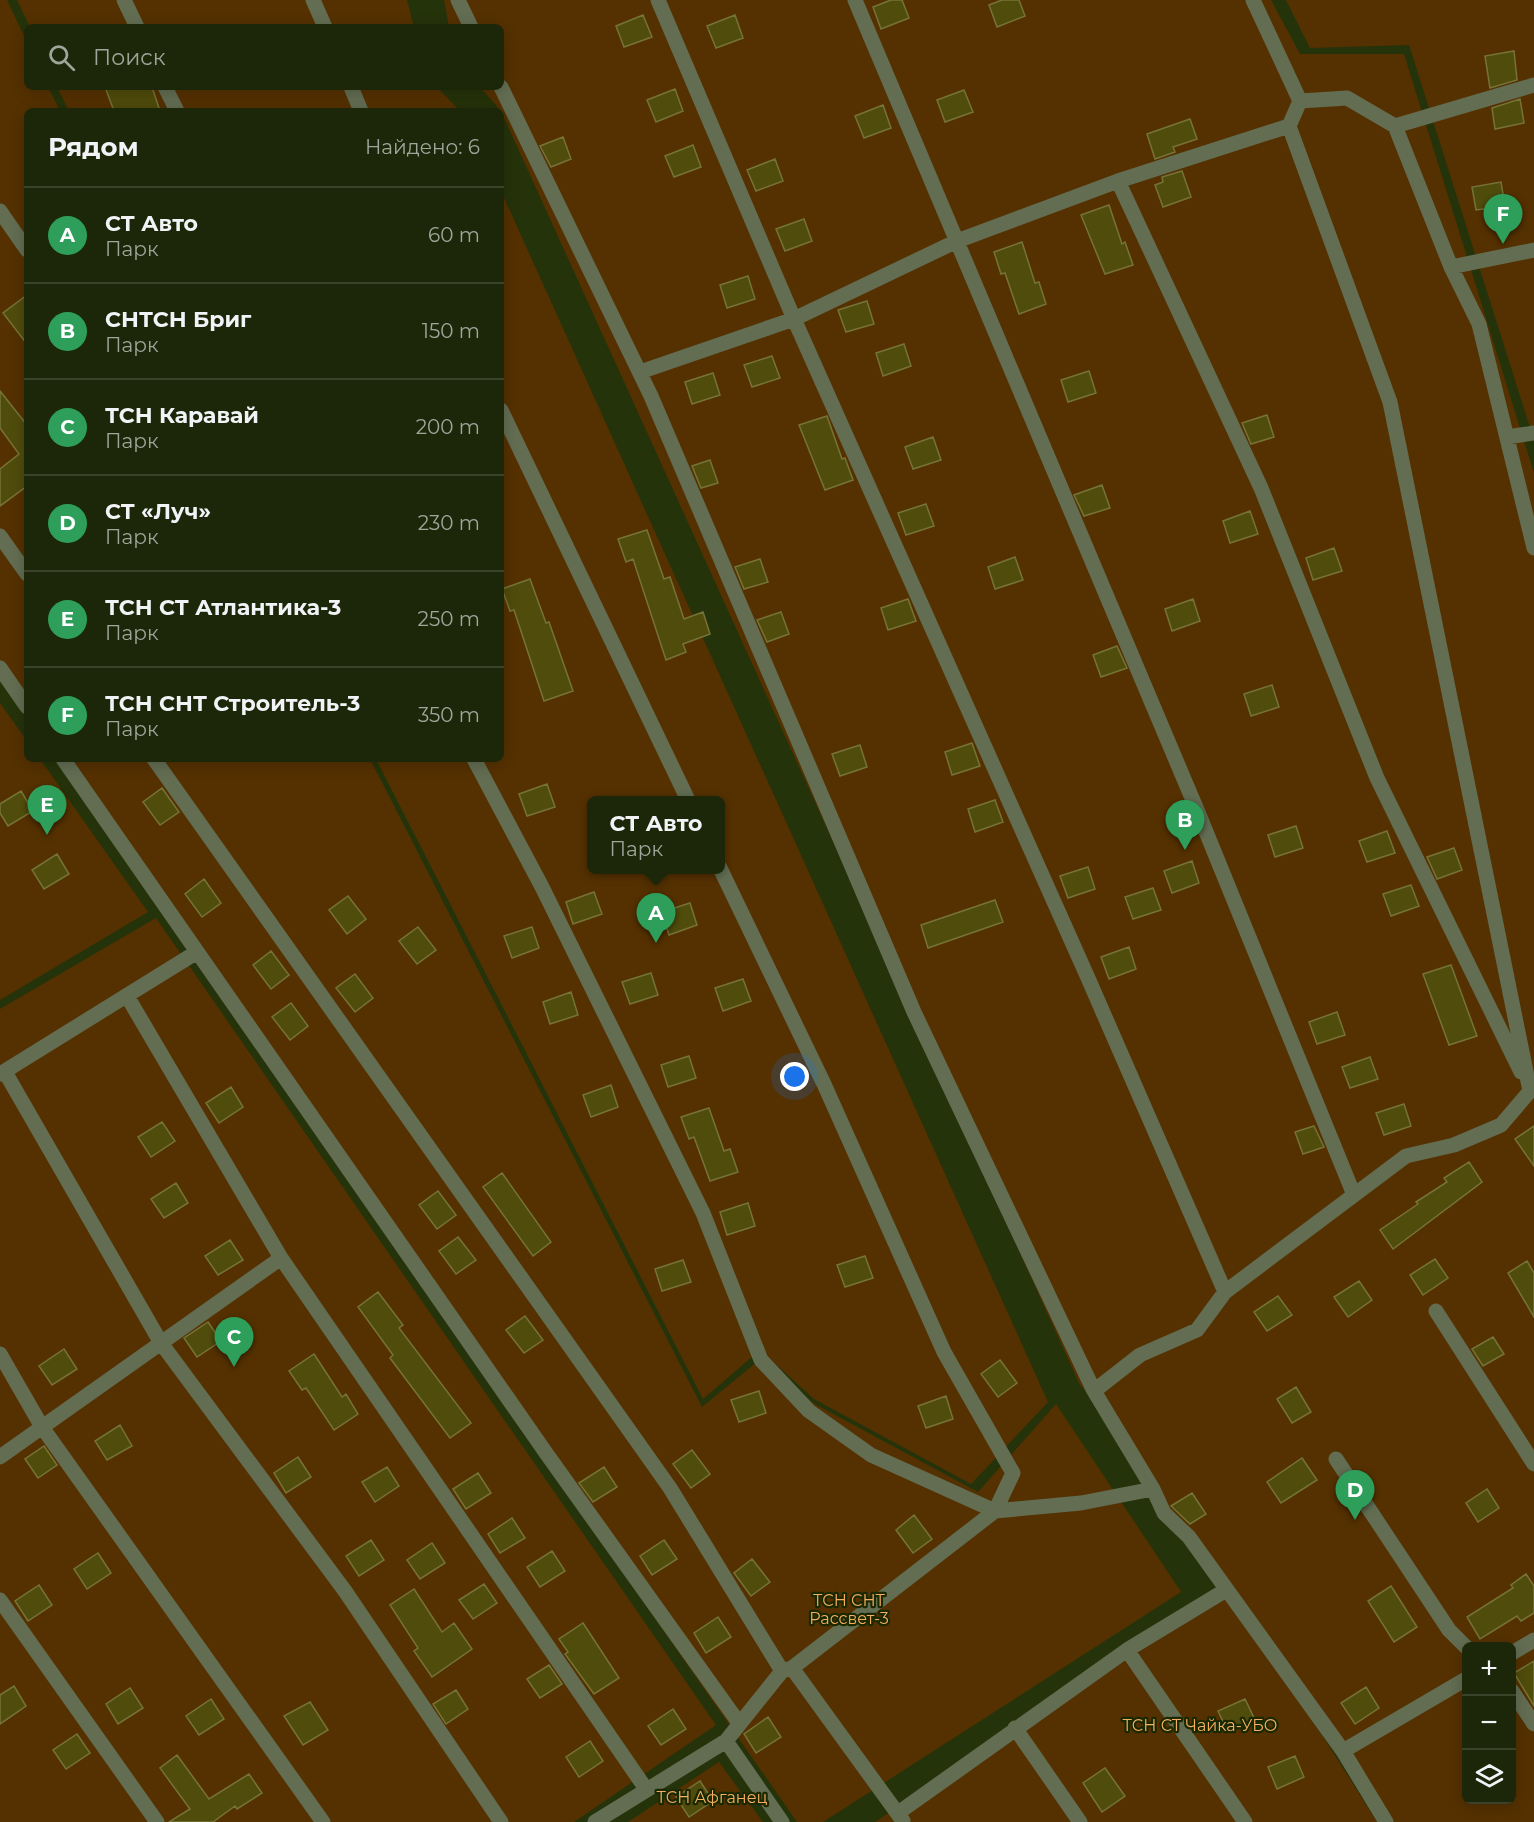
<!DOCTYPE html>
<html lang="ru">
<head>
<meta charset="utf-8">
<style>
	:root { --surface:#1c2608; --page:#252e12; --text:#f1f3f6; --muted:#a0a59c; --line:#3a4329; --accent:#ea580c }
	body { margin:0; font-family:Montserrat,sans-serif; background:var(--page); color:var(--text) }
	.controls { position:absolute; right:18px; bottom:18px; display:grid; overflow:hidden; border-radius:9px; box-shadow:0 3px 15px #0003 }
	.controls button { width:54px; height:54px; display:grid; place-items:center; padding:0; border:0; border-bottom:2px solid var(--line); background:var(--surface); color:var(--text); font:30px sans-serif }
	.you { position:absolute; left:795px; top:1077px; width:21px; height:21px; margin:-15px; border:4px solid #fff; border-radius:50%; background:#1a73e8; box-shadow:0 0 0 9px #1a73e833 }
	.badge { display:grid; place-items:center; width:39px; height:39px; border-radius:50%; background:var(--accent); color:#fff; font-size:20px; font-weight:700 }
	.pin { position:absolute; translate:-50% -50px; filter:drop-shadow(0 2px 3px #0008) }
	.pin::after { content:''; position:absolute; top:32px; width:21px; height:18px; background:inherit; clip-path:polygon(0 0,100% 0,50% 100%) }
	.popup { position:absolute; left:587px; top:796px; width:138px; height:78px; box-sizing:border-box; display:grid; place-content:center; border-radius:9px; background:var(--surface); filter:drop-shadow(0 2px 4px #0005); font-size:20px; white-space:nowrap; color:var(--muted) }
	.popup b { font-size:22px; color:var(--text) }
	.popup::after { content:''; position:absolute; left:50%; top:100%; margin-left:-12px; border:12px solid transparent; border-top-color:var(--surface) }
	.list { margin:0; padding:0; list-style:none }
	h2 { display:flex; justify-content:space-between; align-items:center; height:78px; margin:0; padding:0 24px; font-size:26px }
	h2 small { font-size:20px; font-weight:400; color:var(--muted) }
	.list li { display:grid; grid-template-columns:39px 1fr auto; gap:18px; align-items:center; box-sizing:border-box; height:96px; padding:0 24px; border-top:2px solid var(--line) }
	.list b { display:block; font-size:22px; white-space:nowrap }
	.list p { margin:0; font-size:20px; white-space:nowrap; color:var(--muted) }
	.list em { font-size:20px; font-style:normal; color:var(--muted) }
	.icon { flex:none; width:33px; height:33px; fill:none; stroke:currentColor; stroke-width:2; stroke-linecap:round; stroke-linejoin:round }
	.map { position:relative; flex:none; width:1534px; height:1822px; overflow:hidden }
	.search { position:absolute; background:var(--surface); box-shadow:0 3px 15px #0003; left:24px; top:24px; width:480px; height:66px; display:flex; align-items:center; gap:15px; box-sizing:border-box; padding:0 21px; border-radius:9px; color:var(--muted); font-size:22px }
	.panel { position:absolute; background:var(--surface); box-shadow:0 3px 15px #0003; left:24px; top:108px; width:480px; height:654px; border-radius:9px }
	.map>svg:first-child { display:block }
</style>
</head>
<body>
<div class="map">
<svg width="1534" height="1822" viewBox="0 0 1534 1822">
	<rect width="100%" height="100%" fill="#25330a"/>
	<path fill="#553101" fill-rule="evenodd" d="M0,0H7L27,42V87H48L60,111H27V718L0,679Z
		M17,0H407L414,27H30Z
		M444,0H1271L1300,54H1404L1534,473V1822H1387L1167,1508L1150,1477L1079,1383L501,111L480,87H501V27H449ZM1466,1646H1512V1800H1466Z
		M1286,0H1534V440L1409,45L1310,48Z
		M57,87H437L460,111H69Z
		M501,191L1048,1402L971,1484L814,1399L760,1350L703,1399L376,759H501ZM592,800H720V870H592Z
		M0,703L27,741V759H40L148,912L0,1000Z
		M56,759H370L702,1407L763,1357L813,1403L978,1492L1056,1404L1181,1592L823,1822H797Z
		M156,918L716,1725L574,1822H0V1009Z
		M1230,1589L1377,1822H875Z
		M719,1762L763,1822H628Z"/>
	<path fill="#504c0b" stroke="#767338" stroke-width="1.5" d="M891,0H902L909,18L881,29L873,7Z
		M1002,0H1019L1025,16L997,27L989,5Z
		M643,15L652,37L624,47L616,26Z
		M735,15L743,38L716,48L707,26Z
		M1514,51L1517,80L1490,88L1485,56Z
		M105,87H152L160,111H114Z
		M675,89L683,111L656,122L647,100Z
		M964,90L973,112L945,122L937,100Z
		M1520,99L1524,123L1495,129L1492,108Z
		M883,105L891,128L864,138L855,116Z
		M1190,119L1197,139L1173,147L1175,152L1155,159L1147,134Z
		M563,137L571,159L551,167L540,146Z
		M693,145L701,167L674,177L665,156Z
		M775,159L783,181L756,191L747,170Z
		M1182,171L1191,197L1163,207L1155,185L1163,182L1162,177Z
		M1501,182L1505,206L1476,210L1472,187Z
		M1109,205L1122,244L1125,242L1133,265L1105,274L1081,215Z
		M804,219L812,241L785,251L776,229Z
		M1022,242L1035,283L1039,282L1046,304L1019,314L1005,273L1001,274L994,252Z
		M748,276L755,299L727,308L720,285Z
		M27,295V344L3,313Z
		M867,301L874,324L846,332L838,310Z
		M904,344L911,366L883,376L876,353Z
		M772,356L780,378L752,387L744,365Z
		M1089,371L1096,393L1068,402L1061,380Z
		M713,373L720,395L692,404L685,382Z
		M0,391L27,425V486L0,506V469L19,454L0,428Z
		M1267,415L1274,437L1251,444L1242,423Z
		M827,416L842,459L845,458L853,480L825,490L799,425Z
		M933,437L941,460L913,469L905,447Z
		M710,460L718,483L701,488L692,466Z
		M1102,485L1110,508L1084,516L1074,495Z
		M926,504L934,526L906,535L898,513Z
		M1250,511L1258,534L1230,543L1223,521Z
		M647,530L664,579L670,577L684,619L703,612L710,634L683,644L686,652L666,660L633,559L626,562L618,539Z
		M1334,548L1342,571L1313,580L1306,558Z
		M1015,557L1023,580L995,589L988,567Z
		M760,559L768,582L744,589L735,567Z
		M530,579L546,623L549,622L573,691L544,701L514,610L510,611L502,589Z
		M908,599L916,621L888,630L881,608Z
		M1193,599L1200,621L1172,631L1165,609Z
		M781,612L789,634L767,642L757,620Z
		M1117,646L1127,668L1101,677L1093,655Z
		M1272,685L1279,707L1251,716L1244,694Z
		M972,743L980,766L952,775L945,752Z
		M860,745L867,767L840,776L832,754Z
		M547,784L555,807L527,816L519,794Z
		M162,788L179,812L160,825L143,802Z
		M21,791L33,811L8,826L0,813V804Z
		M995,800L1003,822L975,832L968,809Z
		M1296,826L1303,848L1275,857L1268,835Z
		M1387,831L1395,853L1367,862L1359,841Z
		M1454,848L1462,870L1437,879L1427,857Z
		M57,854L69,874L44,889L32,870Z
		M1192,861L1199,883L1172,893L1164,871Z
		M1088,867L1095,889L1068,898L1060,876Z
		M204,879L221,903L202,917L185,894Z
		M1411,885L1419,906L1391,916L1383,894Z
		M1153,888L1161,910L1133,919L1125,897Z
		M594,892L602,914L573,924L566,902Z
		M348,896L366,919L347,934L329,910Z
		M995,900L1003,922L928,948L921,925Z
		M690,903L697,925L669,935L662,912Z
		M418,927L436,950L417,964L399,941Z
		M532,927L539,948L512,958L504,936Z
		M1129,947L1136,969L1109,979L1101,957Z
		M271,951L289,975L271,989L253,965Z
		M1451,965L1477,1036L1449,1045L1423,974Z
		M651,973L658,995L630,1004L622,982Z
		M355,974L373,998L355,1012L336,988Z
		M743,979L751,1001L723,1011L715,988Z
		M571,992L578,1015L550,1024L543,1002Z
		M291,1003L308,1026L290,1040L272,1017Z
		M1337,1012L1345,1035L1317,1044L1309,1022Z
		M689,1056L696,1078L668,1087L661,1065Z
		M1370,1057L1378,1079L1350,1088L1342,1067Z
		M611,1085L618,1107L591,1117L583,1095Z
		M231,1087L243,1107L219,1123L206,1103Z
		M1404,1104L1411,1126L1384,1135L1376,1113Z
		M709,1108L724,1151L730,1149L738,1172L710,1181L694,1137L689,1139L681,1117Z
		M162,1122L175,1141L151,1157L138,1137Z
		M1314,1126L1324,1147L1303,1154L1295,1132Z
		M1534,1126V1166L1515,1139Z
		M1469,1162L1482,1182L1393,1249L1380,1230L1418,1204L1416,1202L1447,1182L1444,1178Z
		M502,1173L551,1242L533,1256L483,1187Z
		M176,1183L188,1203L164,1218L151,1199Z
		M438,1191L456,1215L437,1229L419,1205Z
		M748,1203L755,1226L727,1235L720,1212Z
		M458,1237L476,1260L456,1274L439,1251Z
		M230,1240L243,1260L218,1275L205,1256Z
		M865,1256L873,1278L845,1287L837,1265Z
		M1435,1259L1448,1278L1423,1295L1410,1275Z
		M683,1260L691,1282L662,1291L655,1269Z
		M1527,1261L1534,1273V1317L1508,1273Z
		M1359,1281L1372,1300L1348,1317L1334,1297Z
		M378,1292L403,1325L399,1328L471,1423L450,1438L390,1358L393,1355L358,1307Z
		M1278,1296L1292,1315L1267,1331L1254,1312Z
		M525,1316L543,1340L524,1353L506,1330Z
		M208,1322L221,1341L197,1357L184,1338Z
		M1493,1337L1504,1354L1483,1366L1472,1349Z
		M64,1349L77,1369L52,1385L39,1366Z
		M314,1354L342,1397L346,1394L358,1414L334,1430L306,1388L302,1390L289,1371Z
		M1000,1360L1017,1383L998,1397L981,1374Z
		M1296,1387L1311,1412L1292,1423L1277,1399Z
		M759,1391L766,1413L739,1422L731,1400Z
		M946,1396L953,1419L926,1428L918,1406Z
		M120,1425L132,1446L107,1460L95,1441Z
		M44,1446L57,1465L38,1478L25,1459Z
		M692,1450L710,1474L691,1488L673,1464Z
		M298,1457L311,1477L286,1493L274,1473Z
		M1302,1458L1317,1480L1281,1503L1267,1482Z
		M387,1467L399,1486L375,1502L362,1482Z
		M604,1467L617,1487L593,1502L579,1483Z
		M478,1473L491,1493L466,1509L453,1489Z
		M1487,1489L1499,1508L1478,1522L1466,1503Z
		M1192,1493L1206,1514L1190,1524L1171,1506Z
		M914,1515L932,1539L913,1553L896,1530Z
		M512,1518L525,1538L500,1553L488,1534Z
		M371,1540L384,1560L359,1576L346,1556Z
		M664,1540L677,1559L652,1575L640,1556Z
		M432,1543L445,1563L420,1579L407,1560Z
		M552,1551L565,1571L540,1587L527,1567Z
		M98,1553L111,1573L87,1589L74,1569Z
		M752,1559L770,1582L751,1596L734,1573Z
		M1526,1574L1534,1586V1613L1521,1621L1517,1616L1480,1639L1467,1617L1513,1588L1511,1585Z
		M484,1584L497,1603L473,1619L459,1600Z
		M39,1585L52,1605L28,1621L15,1601Z
		M1391,1586L1417,1627L1394,1642L1368,1601Z
		M414,1589L442,1632L454,1623L472,1649L432,1677L414,1651L418,1648L390,1605Z
		M718,1617L731,1637L706,1653L694,1633Z
		M583,1623L619,1678L594,1694L565,1654L568,1652L559,1639Z
		M1534,1661V1706L1514,1673Z
		M549,1665L562,1684L540,1698L527,1679Z
		M14,1686L26,1706L0,1724V1695Z
		M1366,1687L1379,1708L1355,1724L1341,1703Z
		M130,1688L143,1708L118,1724L106,1704Z
		M456,1690L468,1709L446,1724L433,1704Z
		M211,1699L224,1719L199,1735L186,1716Z
		M1245,1699L1255,1720L1228,1732L1218,1711Z
		M310,1702L328,1730L303,1745L284,1716Z
		M673,1709L686,1729L661,1745L648,1726Z
		M768,1717L781,1737L756,1753L744,1734Z
		M77,1734L90,1753L66,1769L53,1750Z
		M590,1741L603,1761L579,1777L566,1757Z
		M177,1755L209,1799L249,1774L262,1793L237,1809L235,1806L213,1822H169L190,1809L160,1768Z
		M1295,1756L1304,1777L1277,1789L1268,1767Z
		M1105,1768L1125,1796L1102,1812L1083,1783Z
		M700,1781L713,1801L689,1817L676,1797Z"/>
	<g fill="none" stroke-linecap="round" stroke-linejoin="round">
		<path stroke="#626d52" stroke-width="15" d="M124,0L137,27
			M313,0L325,27
			M458,0L471,27
			M658,0L794,319L1088,978L1225,1292
			M855,0L1200,817L1354,1195
			M1253,0L1300,101L1289,126L1390,402L1530,1091
			M165,87L177,111
			M351,87L361,111
			M501,87L651,396L914,1012L1094,1391
			M1300,101L1347,98L1395,126L1451,267L1479,324L1534,548
			M1395,126L1534,85
			M1118,181L1261,488L1377,778L1521,1072
			M0,211L27,250
			M1451,267L1534,250
			M640,372L794,319L957,241L1118,181L1289,126
			M501,410L688,800
			M1507,437L1534,433
			M0,536L27,574
			M0,668L27,707
			M63,759L546,1453L739,1723
			M154,759L670,1488L782,1671
			M474,759L542,887L703,1213L761,1360L809,1411L871,1455L995,1511L1013,1473L944,1352L824,1084L720,868
			M127,996L281,1258
			M5,1072L161,1343L345,1591L501,1822
			M0,1074L197,952
			M1436,1311L1534,1464
			M0,1354L42,1427L323,1822
			M0,1457L281,1258L646,1789
			M1336,1459L1449,1630L1466,1647
			M1153,1489L1164,1513L1189,1537L1343,1751L1386,1822
			M0,1600L157,1822
			M1127,1650L1245,1822
			M1512,1653L1534,1640
			M792,1668L903,1821
			M1512,1691L1534,1724
			M1015,1728L1080,1822
			M726,1741L782,1822
			M1343,1751L1466,1679
			M898,1813L1127,1650L1226,1590
			M595,1822L726,1741L782,1671L792,1668L995,1511L1081,1503L1153,1489L1094,1391L1140,1355L1197,1330L1225,1292L1406,1156L1454,1145L1501,1125L1530,1091"/>
	</g>
	<g text-anchor="middle" stroke-width="4.5" stroke-linejoin="round" paint-order="stroke">
		<g font-size="16" fill="#f6ae60" stroke="#1b2901">
			<text x="849" y="1606">ТСН СНТ<tspan x="849" dy="18">Рассвет-3</tspan></text>
			<text x="1200" y="1731">ТСН СТ Чайка-УБО</text>
			<text x="712" y="1803">ТСН Афганец</text>
		</g>
	</g>
</svg>
<div class="controls">
<button>+</button>
<button>−</button>
<button><svg class="icon" aria-label="layers" viewBox="0 0 24 24"><path d="M12 4l9 5-9 5-9-5zM3 14l9 5 9-5"/></svg></button>
</div>
<div class="you"></div>
<div class="pin badge" style="left:656px;top:943px;background:#2e9e5b">A</div>
<div class="popup"><b>СТ Авто</b>Парк</div>
<div class="pin badge" style="left:1185px;top:850px;background:#2e9e5b">B</div>
<div class="pin badge" style="left:234px;top:1367px;background:#2e9e5b">C</div>
<div class="pin badge" style="left:1355px;top:1520px;background:#2e9e5b">D</div>
<div class="pin badge" style="left:47px;top:835px;background:#2e9e5b">E</div>
<div class="pin badge" style="left:1503px;top:244px;background:#2e9e5b">F</div>
<div class="search"><svg class="icon" aria-label="search" viewBox="0 0 24 24"><circle cx="10" cy="10" r="6"/><path d="M15 15l6 6"/></svg>Поиск</div>
<section class="panel">
<h2>Рядом<small>Найдено: 6</small></h2>
<ul class="list">
<li><span class="badge" style="background:#2e9e5b">A</span><div><b>СТ Авто</b><p>Парк</p></div><em>60 m</em></li>
<li><span class="badge" style="background:#2e9e5b">B</span><div><b>СНТСН Бриг</b><p>Парк</p></div><em>150 m</em></li>
<li><span class="badge" style="background:#2e9e5b">C</span><div><b>ТСН Каравай</b><p>Парк</p></div><em>200 m</em></li>
<li><span class="badge" style="background:#2e9e5b">D</span><div><b>СТ «Луч»</b><p>Парк</p></div><em>230 m</em></li>
<li><span class="badge" style="background:#2e9e5b">E</span><div><b>ТСН СТ Атлантика-3</b><p>Парк</p></div><em>250 m</em></li>
<li><span class="badge" style="background:#2e9e5b">F</span><div><b>ТСН СНТ Строитель-3</b><p>Парк</p></div><em>350 m</em></li>
</ul>
</section>
</div>
</body>
</html>
